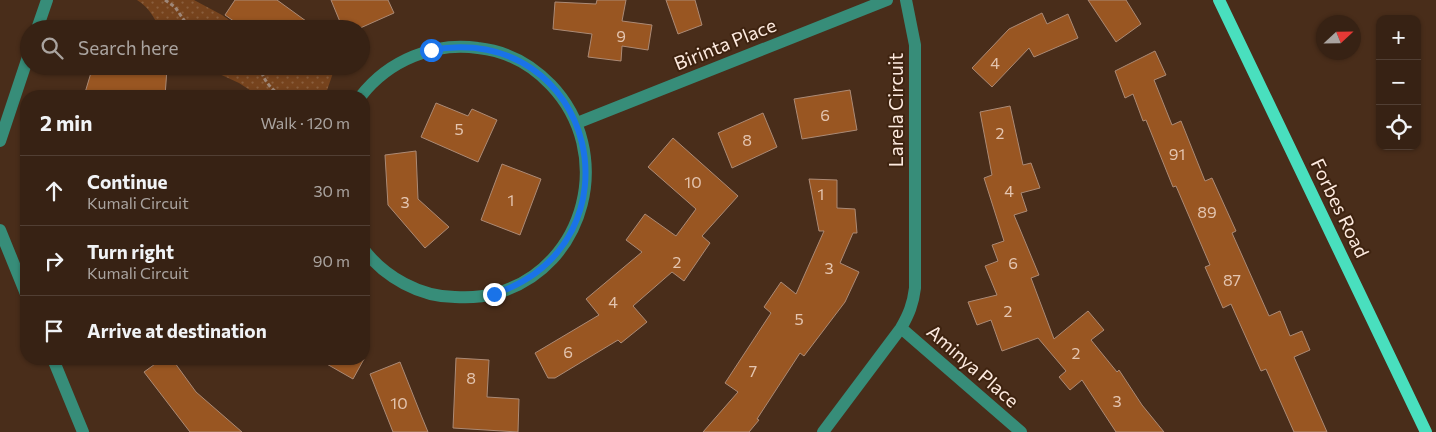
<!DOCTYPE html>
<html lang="en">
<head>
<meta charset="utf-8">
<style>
	:root { --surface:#372214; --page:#422f22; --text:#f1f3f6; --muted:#aaa4a0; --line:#513f34 }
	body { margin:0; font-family:Commissioner,sans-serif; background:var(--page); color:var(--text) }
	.controls { position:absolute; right:15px; top:15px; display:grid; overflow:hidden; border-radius:10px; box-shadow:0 1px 4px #0004 }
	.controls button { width:45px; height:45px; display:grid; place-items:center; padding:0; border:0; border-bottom:1px solid var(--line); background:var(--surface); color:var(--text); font:25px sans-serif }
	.compass { position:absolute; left:1316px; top:15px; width:45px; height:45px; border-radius:50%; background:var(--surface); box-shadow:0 1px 4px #0004; rotate:68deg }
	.stop { position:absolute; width:15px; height:15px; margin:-11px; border:4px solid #1a73e8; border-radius:50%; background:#fff }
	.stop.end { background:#1a73e8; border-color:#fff; box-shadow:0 1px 5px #0008 }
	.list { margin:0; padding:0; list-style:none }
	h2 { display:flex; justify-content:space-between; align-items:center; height:65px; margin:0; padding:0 20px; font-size:21px }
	h2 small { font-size:16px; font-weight:400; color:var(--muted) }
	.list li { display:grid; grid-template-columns:32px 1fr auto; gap:15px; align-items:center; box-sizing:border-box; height:70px; padding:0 20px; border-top:1px solid var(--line) }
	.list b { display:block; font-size:19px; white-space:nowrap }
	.list p { margin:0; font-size:16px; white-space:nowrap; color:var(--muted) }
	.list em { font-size:16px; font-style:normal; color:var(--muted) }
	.icon { flex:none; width:28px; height:28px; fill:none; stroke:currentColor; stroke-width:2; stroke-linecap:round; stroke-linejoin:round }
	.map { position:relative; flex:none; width:1436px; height:432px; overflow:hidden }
	.search { position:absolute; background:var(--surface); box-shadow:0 1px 4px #0004; left:20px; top:20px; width:350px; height:55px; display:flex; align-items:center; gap:12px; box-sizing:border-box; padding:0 18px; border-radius:28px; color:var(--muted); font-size:19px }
	.panel { position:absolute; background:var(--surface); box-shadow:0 1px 4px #0004; left:20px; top:90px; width:350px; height:275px; border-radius:20px }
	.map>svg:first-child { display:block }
</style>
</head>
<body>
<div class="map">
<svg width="1436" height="432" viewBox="0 0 1436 432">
	<defs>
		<pattern id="park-dots" width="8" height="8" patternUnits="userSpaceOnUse" patternTransform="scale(1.25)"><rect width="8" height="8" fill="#76431d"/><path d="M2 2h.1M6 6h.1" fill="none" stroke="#8a5e3d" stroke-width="1.8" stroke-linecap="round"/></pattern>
	</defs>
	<rect width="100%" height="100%" fill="#492d1a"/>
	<path fill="url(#park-dots)" d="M137,0H194L222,15L242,29H159C155,17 148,7 137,0Z
		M202,66H295L304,73H333L325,96H259L239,83Z"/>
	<path fill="#995622" stroke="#ac8a75" d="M235,0H277L317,29H245L225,15Z
		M331,0H388L394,13L358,29H343Z
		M597,0H626L622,21L652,25L648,50L622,46L621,61L588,57L592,34L553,29L555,2L596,4Z
		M666,0H695L702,25L678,34Z
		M1088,0H1126L1141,24L1116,42Z
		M1042,13L1047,24L1068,14L1078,38L1034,57L1029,48L992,87L972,68L1009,29Z
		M1155,51L1166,75L1154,80L1172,125L1181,121L1205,181L1212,178L1236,231L1232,233L1269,316L1280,311L1290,336L1302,331L1310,350L1294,357L1327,432H1294L1266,369L1261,371L1231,304L1223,308L1205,267L1210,265L1176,186L1173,187L1146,120L1143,121L1133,94L1125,98L1115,71Z
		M93,66H135L167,69L165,96H84Z
		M850,90L857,130L802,139L794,99Z
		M436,103L468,116L472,109L497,120L478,162L421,137Z
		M1010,106L1023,165L1031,163L1040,188L1021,193L1027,211L1014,215L1039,275L1031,278L1054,339L1088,311L1104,330L1091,340L1117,372L1119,370L1142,405L1164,432H1116L1082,380L1070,390L1059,377L1066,371L1038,338L1002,351L991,320L977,325L968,302L997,295L985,266L998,261L992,245L1004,241L984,178L992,175L980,112Z
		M763,113L777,147L732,168L718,133Z
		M673,138L738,196L702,236L710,243L684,281L672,272L633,306L647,322L621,343L618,340L555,378H548L535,353L599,315L586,299L642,252L626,240L645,214L676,236L696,209L648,167Z
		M416,151L418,199L449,227L425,248L388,205L385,155Z
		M502,164L541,179L520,235L481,220Z
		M809,179L837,180V208L855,209L857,233H853L840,263L859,272L845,302L804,356L800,353L757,419L759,420L749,432H703L738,392L725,383L771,313L764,307L781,282L796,294L824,231H819Z
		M456,358L489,360L487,397L519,399L518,432L453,428Z
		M162,359H172L196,392L242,432H190L144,372Z
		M318,359H364L353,379Z
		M400,362L421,415L428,432H393L370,374Z"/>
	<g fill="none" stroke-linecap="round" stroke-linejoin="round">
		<path stroke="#9f8778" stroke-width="3" stroke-dasharray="4 2.5" stroke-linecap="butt" d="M165,0L175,7L190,29
			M260,66C263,80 270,88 281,96"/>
		<path stroke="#378d79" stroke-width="12" d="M37,29L47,0
			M361,96C389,60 434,42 478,48C506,51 531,64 551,85C615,152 587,267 497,293C483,297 469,298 455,297C420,297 385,277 364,250
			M577,123L887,0
			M0,141L29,54
			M0,230L26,294
			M901,328L1021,432
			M53,359L83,432
			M823,432L901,328C909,314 913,304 915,288V45L906,0"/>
		<path stroke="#49dfbe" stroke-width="12" d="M1219,0L1426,432"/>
	</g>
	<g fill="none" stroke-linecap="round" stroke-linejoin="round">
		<path stroke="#1a73e8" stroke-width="6" d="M431,50C596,21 647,243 494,294"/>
	</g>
	<g text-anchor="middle" stroke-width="4" stroke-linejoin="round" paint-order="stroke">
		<g font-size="16" fill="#e4c5b0">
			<text x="621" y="42">9</text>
			<text x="995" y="69">4</text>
			<text x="825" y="121">6</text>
			<text x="459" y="135">5</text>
			<text x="1000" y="139">2</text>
			<text x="747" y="146">8</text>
			<text x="1177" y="160">91</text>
			<text x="693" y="188">10</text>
			<text x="1009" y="197">4</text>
			<text x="821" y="200">1</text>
			<text x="511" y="206">1</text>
			<text x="405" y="208">3</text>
			<text x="1207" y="218">89</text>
			<text x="677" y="268">2</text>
			<text x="1013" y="269">6</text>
			<text x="829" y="274">3</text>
			<text x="1232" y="286">87</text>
			<text x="613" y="308">4</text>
			<text x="1008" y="317">2</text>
			<text x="799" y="325">5</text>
			<text x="568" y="358">6</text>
			<text x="1076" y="359">2</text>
			<text x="753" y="377">7</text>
			<text x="471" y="384">8</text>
			<text x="1117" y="407">3</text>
			<text x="399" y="409">10</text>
		</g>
		<g font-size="19" fill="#fdeadf" stroke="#3e2310">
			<text transform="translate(725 44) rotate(-22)" y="7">Birinta Place</text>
			<text transform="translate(896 110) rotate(-90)" y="7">Larela Circuit</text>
			<text transform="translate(1340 208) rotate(64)" y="7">Forbes Road</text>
			<text transform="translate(973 366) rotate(41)" y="7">Aminya Place</text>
		</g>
	</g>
</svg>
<div class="controls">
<button>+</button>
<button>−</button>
<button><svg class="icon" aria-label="locate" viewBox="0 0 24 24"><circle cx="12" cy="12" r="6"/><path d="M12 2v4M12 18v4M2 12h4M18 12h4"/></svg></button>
</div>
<svg class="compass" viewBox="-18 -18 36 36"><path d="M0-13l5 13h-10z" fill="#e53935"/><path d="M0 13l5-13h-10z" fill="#aaa4a0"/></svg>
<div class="stop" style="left:431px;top:50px"></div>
<div class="stop end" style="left:494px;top:294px"></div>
<div class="search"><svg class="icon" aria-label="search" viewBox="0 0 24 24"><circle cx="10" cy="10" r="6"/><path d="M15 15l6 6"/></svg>Search here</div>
<section class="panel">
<h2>2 min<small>Walk · 120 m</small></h2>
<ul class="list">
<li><svg class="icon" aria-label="ahead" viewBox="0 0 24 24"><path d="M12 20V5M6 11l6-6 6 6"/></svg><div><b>Continue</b><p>Kumali Circuit</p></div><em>30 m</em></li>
<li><svg class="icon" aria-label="right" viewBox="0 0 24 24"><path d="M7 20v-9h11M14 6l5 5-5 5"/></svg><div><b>Turn right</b><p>Kumali Circuit</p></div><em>90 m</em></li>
<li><svg class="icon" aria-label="arrive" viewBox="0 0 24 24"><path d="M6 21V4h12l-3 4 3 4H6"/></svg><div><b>Arrive at destination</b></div></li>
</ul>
</section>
</div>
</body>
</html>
